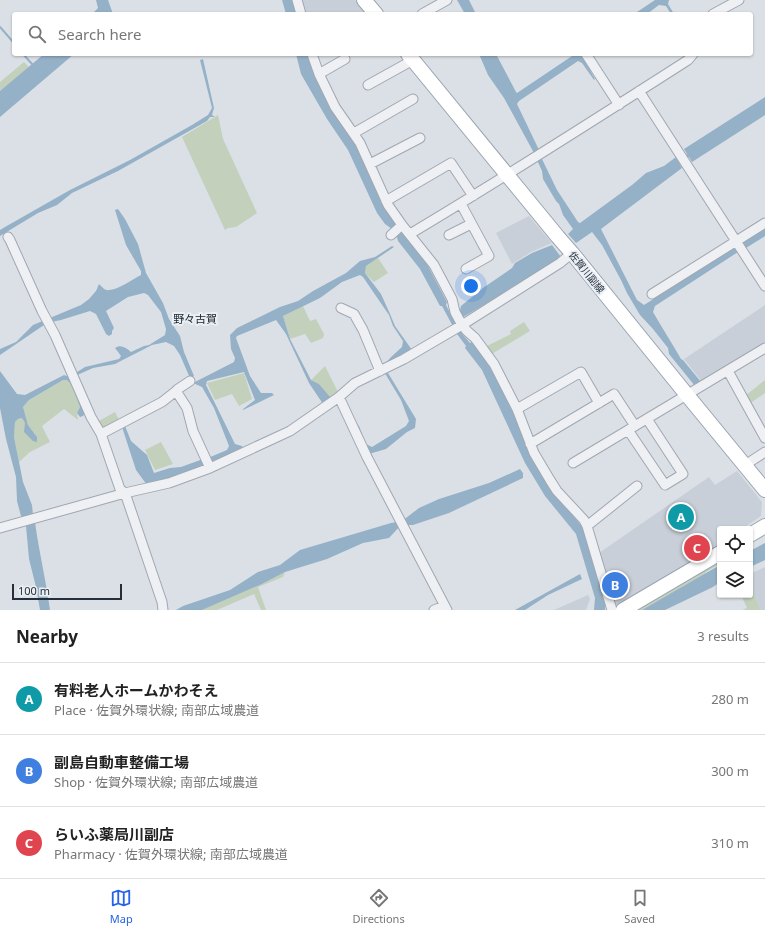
<!DOCTYPE html>
<html lang="en">
<head>
<meta charset="utf-8">
<style>
	:root { --surface:#fff; --page:#f2f2f2; --text:#222; --muted:#767676; --line:#e0e0e0; --accent:#2563eb }
	body { margin:0; font-family:"Noto Sans","Noto Sans JP",sans-serif; background:var(--page); color:var(--text) }
	.controls { position:absolute; right:12px; bottom:12px; display:grid; overflow:hidden; border-radius:4px; box-shadow:0 1px 3px #0004 }
	.controls button { width:36px; height:36px; display:grid; place-items:center; padding:0; border:0; border-bottom:1px solid var(--line); background:var(--surface); color:var(--text); font:20px sans-serif }
	.scale { position:absolute; left:12px; bottom:10px; width:110px; box-sizing:border-box; padding-left:4px; border:2px solid #252f3c; border-top:0; font-size:11px; line-height:14px; white-space:nowrap; color:#252f3c; -webkit-text-stroke:3px #eaeff4; paint-order:stroke }
	.you { position:absolute; left:471px; top:286px; width:14px; height:14px; margin:-10px; border:3px solid #fff; border-radius:50%; background:#1a73e8; box-shadow:0 0 0 6px #1a73e833 }
	.badge { display:grid; place-items:center; width:26px; height:26px; border-radius:50%; background:var(--accent); color:#fff; font-size:13px; font-weight:700 }
	.pin { position:absolute; translate:-50% -50%; border:2px solid #fff; box-shadow:0 1px 4px #0006 }
	.list { margin:0; padding:0; list-style:none }
	h2 { display:flex; justify-content:space-between; align-items:center; height:52px; margin:0; padding:0 16px; font-size:17px }
	h2 small { font-size:13px; font-weight:400; color:var(--muted) }
	.list li { display:grid; grid-template-columns:26px 1fr auto; gap:12px; align-items:center; box-sizing:border-box; height:72px; padding:0 16px; border-top:1px solid var(--line) }
	.list b { display:block; font-size:15px; white-space:nowrap }
	.list p { margin:0; font-size:13px; white-space:nowrap; color:var(--muted) }
	.list em { font-size:13px; font-style:normal; color:var(--muted) }
	.icon { flex:none; width:22px; height:22px; fill:none; stroke:currentColor; stroke-width:2; stroke-linecap:round; stroke-linejoin:round }
	.map { position:relative; flex:none; width:765px; height:610px; overflow:hidden }
	.search { position:absolute; background:var(--surface); box-shadow:0 1px 3px #0004; left:12px; right:12px; top:12px; height:44px; display:flex; align-items:center; gap:10px; box-sizing:border-box; padding:0 14px; border-radius:4px; color:var(--muted); font-size:15px }
	.sheet { height:268px; background:var(--surface) }
	nav { display:flex; justify-content:space-around; align-items:center; box-sizing:border-box; height:56px; border-top:1px solid var(--line); background:var(--surface); font-size:11px; color:var(--muted) }
	nav a { display:grid; justify-items:center; gap:2px }
	nav .on { color:var(--accent) }
	.map>svg:first-child { display:block }
</style>
</head>
<body>
<div class="map">
<svg width="765" height="610" viewBox="0 0 765 610">
	<rect width="100%" height="100%" fill="#dbe0e6"/>
	<path fill="#c9cfd8" d="M300,0H355L366,14H304Z
		M529,216L552,243L531,252L512,264L496,233Z
		M765,305V345L702,382L684,359Z
		M737,471L762,502L761,516L745,527V529H720V546L614,608L599,553L709,477L715,485Z
		M765,567V610H761L750,585V574Z
		M588,595L590,599L586,610H554Z"/>
	<path fill="#c2d0bc" d="M24,62L29,67L0,91V82Z
		M218,115L223,139L257,213L236,227L228,228L225,230L182,137Z
		M378,258L388,273L374,282L365,273L366,266Z
		M303,306L310,321L316,319L324,334L323,338L311,343L305,334L290,339L283,316Z
		M524,322L530,331L490,355L485,347L511,334L510,331Z
		M325,366L338,392L331,398L319,384L311,380Z
		M244,373L252,399L239,406L232,394L215,400L207,383Z
		M63,380H67L72,385L80,407L77,413L78,420L64,409L42,426L50,442L30,452L19,462L14,437L15,422L18,419L22,418L25,423L37,437L28,425L23,407L29,400Z
		M765,380V393L749,404L745,396Z
		M115,412L119,420L102,430L97,422Z
		M161,442L173,464L155,470L145,450Z
		M720,558V564L706,572L705,574L642,610H631Z
		M285,572L283,577L258,587L266,610H261L254,594L217,610H202L262,584Z
		M750,585L761,610H742L747,608L741,595H750Z"/>
	<path fill="#95b1c7" d="M96,0H108L113,14H92L98,8Z
		M282,0H293L297,14H286Z
		M457,0H469L476,14H465Z
		M655,0H669L668,4L674,14H671L666,6L659,5L647,14H634Z
		M44,54H74L0,117V91Z
		M296,54H308L312,68L332,110L360,151L394,220L396,226L406,238L427,264L447,302L446,305L459,330L470,343L472,342L490,365L506,397L532,456L552,490L584,529L605,599V610H594L595,598L576,534L545,496L525,463L482,370L465,348L466,346L457,334L442,306H440L420,269L398,241L396,234L392,229L385,224L377,213L348,150L327,119L301,74Z
		M479,54H496L516,92L517,93L575,54H588L583,58L595,79L594,80L582,63L578,61L519,101L517,104L539,150L534,153L504,98L488,75Z
		M203,59L214,108L212,115L215,117H210L207,121L118,171L72,193L57,205L38,213L0,236V230L5,227L70,190L130,160L192,125L208,115L212,108L200,60Z
		M765,97V115L692,162L689,157L687,158L686,156L687,154L684,149Z
		M541,157L557,190L578,222L580,223L632,185L646,173L664,166L676,157L682,168L601,229L637,300L644,305L734,248L738,252L655,306L653,312C662,328 672,343 681,359L683,360L701,382L695,386L669,354L668,348L653,329L640,315L627,293L621,280L602,245L592,232L576,243L568,234L573,229L563,215L559,204L556,201L543,179L542,171L537,160Z
		M118,209L125,219L138,244L146,273L163,303L169,319L180,336L184,352L194,376L190,378L180,355L174,346L166,342L152,345L115,364L93,368L75,376L74,374L85,367L119,359L121,356L115,348C121,344 126,348 131,352L144,346L149,345L165,335L166,329L161,312L148,295L144,293L128,297L106,311L114,328L112,331V334L109,336L106,334L96,314L90,311L61,320L51,322L44,325L0,355V349L16,342L33,325L81,305L89,299L96,291L99,284C102,287 105,291 109,290C118,290 133,279 141,275V271L126,245L115,210Z
		M765,227V236L746,248L743,242Z
		M552,245L561,257L503,294L463,317L460,311L461,306L483,288L512,268L515,263L532,253Z
		M392,246L394,247L366,266L365,273L381,294L390,314L395,326L412,350L396,357L385,364L391,357L402,347L403,341L393,326L389,315L363,277L360,275L342,282L320,298L283,316L290,339L311,380L319,384L331,398L323,404L309,383L286,334L276,320L237,336L236,338L250,376L261,393H272L274,395L243,410V409L255,400L244,372L207,381L206,385L235,444L242,446L243,448L218,460L211,462L208,458L227,450L229,446L214,408L202,387L193,383L234,362L235,358L231,349L230,335L237,328L280,307L298,301L313,291L346,273L360,261L375,257Z
		M0,371L17,394L25,395L64,375L70,377L85,413L83,416L80,417L77,413L80,407L72,385L67,380H63L29,400L23,407L28,425L37,437V442L33,441L24,432L25,423L22,418L18,419L15,422L14,437L23,482L32,505L33,515L28,517L21,516L17,501L16,477L6,439L0,408Z
		M385,373H388L416,419L415,428L407,432L386,449L369,454L357,425L359,426L366,444L372,447L406,426L409,421L401,400L386,375Z
		M125,426L131,441L147,455L154,473L170,468L181,467L203,459L204,461L203,465L174,477L147,485L136,470L123,430V428Z
		M520,469L523,473V478L449,513L413,525H401L389,538L363,543L327,559L285,572L262,584L202,610H176L183,606L230,590L258,572L280,565L300,550L391,523L402,521L419,508L439,499L489,483Z
		M35,522C39,552 46,580 50,610H40L36,587L29,559L26,526Z
		M765,543V560L750,567V551Z
		M720,565V582L713,587L665,610H642Z
		M580,574L582,579L548,595L525,610H515Z"/>
	<g fill="none" stroke-linecap="round" stroke-linejoin="round">
		<path stroke="#95b1c7" stroke-width="2" d="M0,27L14,43
			M23,54L32,64"/>
		<g stroke="#a1a7b0" stroke-width="11">
			<path id="minor" d="M297,0L301,14
				M422,14L447,0
				M713,14L739,0
				M312,54L319,74L335,107L360,143L388,205L402,225L434,265L452,299L455,312L462,325L467,331L475,338L494,364L517,409L534,453L550,480L557,491L584,520L587,526L612,610
				M586,54L619,105
				M319,74L345,59
				M368,85L413,60
				M639,91L765,286
				M354,133L413,99
				M370,164L420,138
				M386,201L451,163L473,196
				M461,204L489,256L466,269
				M410,234C504,178 596,119 688,60L693,54
				M391,235L402,225
				M449,235L471,224
				M8,237L10,240L42,311L55,335L91,417L101,434L120,489L125,493L162,602L163,610
				M652,294L765,223
				M341,308L354,314L363,330L380,371
				M728,371L765,438
				M176,391L187,408L193,431L210,468
				M339,397L367,457L447,610
				M517,409L581,372L599,403
				M628,430L665,485L683,474L647,419
				M101,434L162,402L176,391L178,389L190,381
				M530,444L614,394L635,426
				M573,463L765,348
				M745,465L765,452
				M587,526L637,486
				M0,528L125,493L169,483L210,468L290,431L339,397L355,383L404,359L462,325L560,263L572,253
				M434,610L444,606"/>
		</g>
		<g stroke="#9aa5b2" stroke-width="16">
			<path id="primary" d="M364,0L376,14
				M408,54L558,237L572,253L687,395L765,490
				M750,535L765,526
				M623,610L720,553"/>
		</g>
		<use href="#minor" stroke="#eef0f4" stroke-width="9"/>
		<use href="#primary" stroke="#fff" stroke-width="14"/>
	</g>
	<g text-anchor="middle" stroke-width="4" stroke-linejoin="round" paint-order="stroke">
		<g font-size="10" fill="#252f3c" stroke="#eaeff4">
			<text transform="translate(587 272) rotate(51)" y="4">佐賀川副線</text>
		</g>
		<g font-size="11" fill="#17202c" stroke="#eaeff4">
			<text x="195" y="323">野々古賀</text>
		</g>
	</g>
</svg>
<div class="controls">
<button><svg class="icon" aria-label="locate" viewBox="0 0 24 24"><circle cx="12" cy="12" r="6"/><path d="M12 2v4M12 18v4M2 12h4M18 12h4"/></svg></button>
<button><svg class="icon" aria-label="layers" viewBox="0 0 24 24"><path d="M12 4l9 5-9 5-9-5zM3 14l9 5 9-5"/></svg></button>
</div>
<div class="scale">100 m</div>
<div class="you"></div>
<div class="pin badge" style="left:681px;top:517px;background:#0f9aa8">A</div>
<div class="pin badge" style="left:615px;top:585px;background:#3f7fe0">B</div>
<div class="pin badge" style="left:697px;top:548px;background:#e0444e">C</div>
<div class="search"><svg class="icon" aria-label="search" viewBox="0 0 24 24"><circle cx="10" cy="10" r="6"/><path d="M15 15l6 6"/></svg>Search here</div>
</div>
<section class="sheet">
<h2>Nearby<small>3 results</small></h2>
<ul class="list">
<li><span class="badge" style="background:#0f9aa8">A</span><div><b>有料老人ホームかわそえ</b><p>Place · 佐賀外環状線; 南部広域農道</p></div><em>280 m</em></li>
<li><span class="badge" style="background:#3f7fe0">B</span><div><b>副島自動車整備工場</b><p>Shop · 佐賀外環状線; 南部広域農道</p></div><em>300 m</em></li>
<li><span class="badge" style="background:#e0444e">C</span><div><b>らいふ薬局川副店</b><p>Pharmacy · 佐賀外環状線; 南部広域農道</p></div><em>310 m</em></li>
</ul>
</section>
<nav>
<a class="on"><svg class="icon" aria-label="map" viewBox="0 0 24 24"><path d="M3 6l6-2 6 2 6-2v14l-6 2-6-2-6 2zM9 4v14M15 6v14"/></svg>Map</a>
<a><svg class="icon" aria-label="directions" viewBox="0 0 24 24"><path d="M12 3l9 9-9 9-9-9zM9 14v-3h6M13 9l2 2-2 2"/></svg>Directions</a>
<a><svg class="icon" aria-label="saved" viewBox="0 0 24 24"><path d="M7 4h10v16l-5-4-5 4z"/></svg>Saved</a>
</nav>
</body>
</html>
